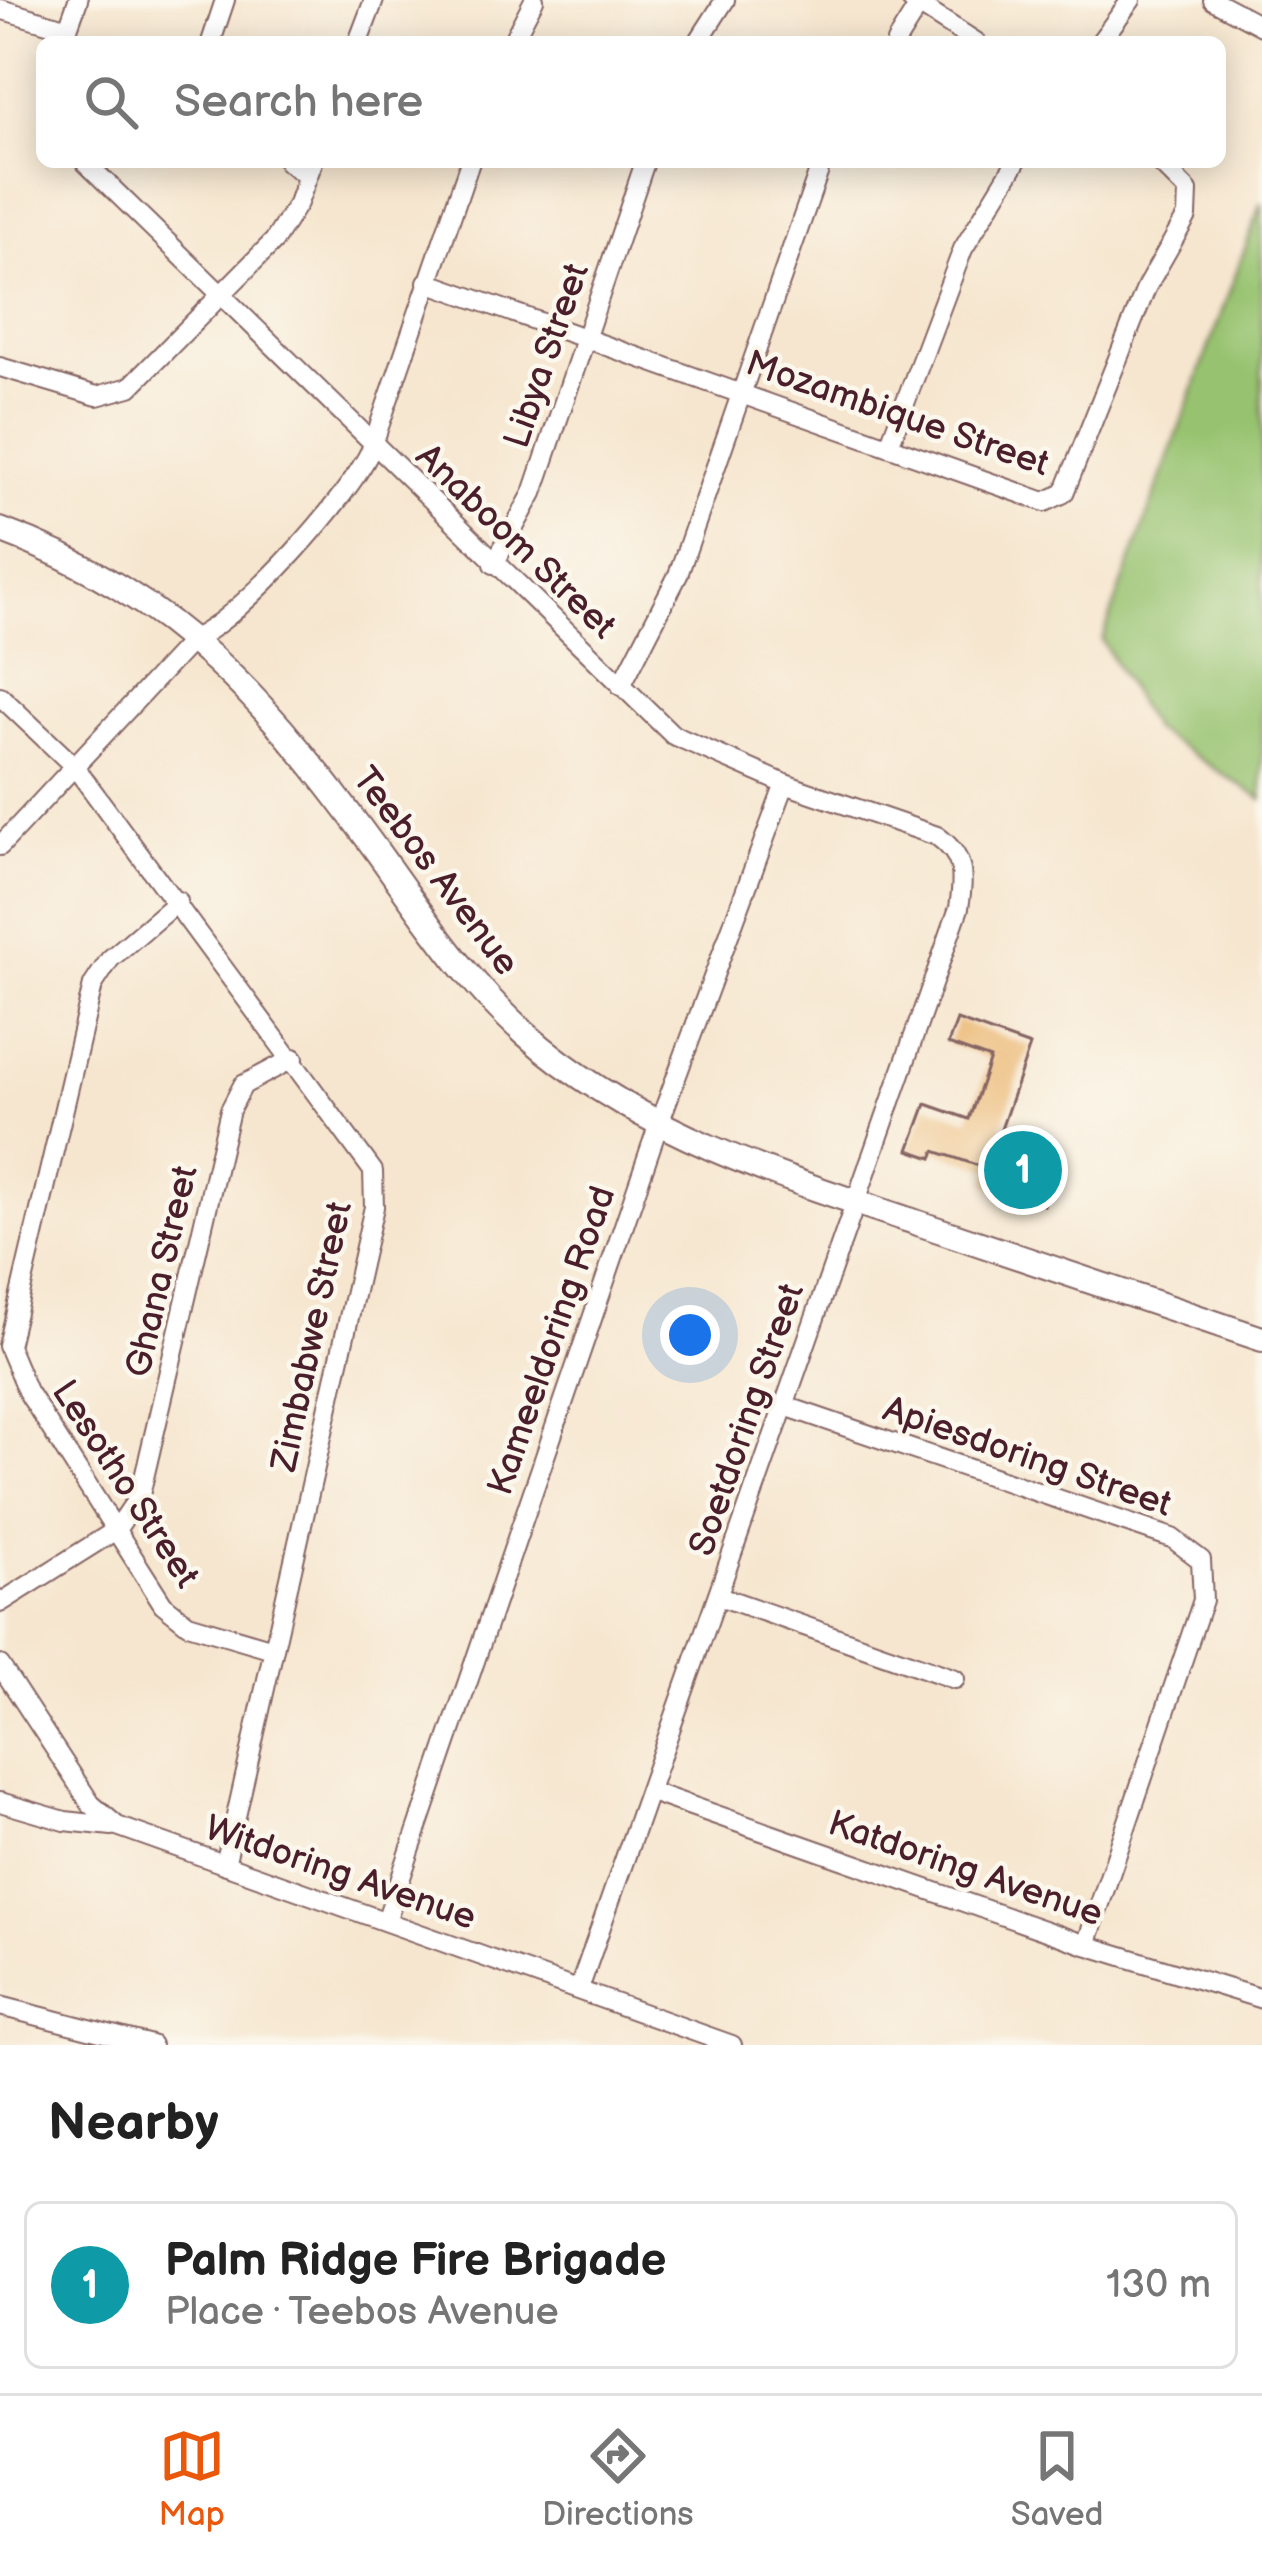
<!DOCTYPE html>
<html lang="en">
<head>
<meta charset="utf-8">
<style>
	:root { --surface:#fff; --page:#f2f2f2; --text:#222; --muted:#767676; --line:#e0e0e0; --accent:#ea580c }
	body { margin:0; font-family:"Balsamiq Sans",sans-serif; background:var(--page); color:var(--text) }
	.you { position:absolute; left:690px; top:1335px; width:42px; height:42px; margin:-30px; border:9px solid #fff; border-radius:50%; background:#1a73e8; box-shadow:0 0 0 18px #1a73e833 }
	.badge { display:grid; place-items:center; width:78px; height:78px; border-radius:50%; background:var(--accent); color:#fff; font-size:39px; font-weight:700 }
	.pin { position:absolute; translate:-50% -50%; border:6px solid #fff; box-shadow:0 3px 12px #0006 }
	.list { margin:0; padding:0; list-style:none }
	h2 { display:flex; justify-content:space-between; align-items:center; height:156px; margin:0; padding:0 48px; font-size:51px }
	h2 small { font-size:39px; font-weight:400; color:var(--muted) }
	.list li { display:grid; grid-template-columns:78px 1fr auto; gap:36px; align-items:center; box-sizing:border-box; height:168px; margin:0 24px 24px; padding:0 24px; border:3px solid var(--line); border-radius:18px }
	.list b { display:block; font-size:45px; white-space:nowrap }
	.list p { margin:0; font-size:39px; white-space:nowrap; color:var(--muted) }
	.list em { font-size:39px; font-style:normal; color:var(--muted) }
	.icon { flex:none; width:66px; height:66px; fill:none; stroke:currentColor; stroke-width:2; stroke-linecap:round; stroke-linejoin:round }
	.map { position:relative; flex:none; width:1262px; height:2045px; overflow:hidden }
	.search { position:absolute; background:var(--surface); box-shadow:0 6px 30px #0003; left:36px; right:36px; top:36px; height:132px; display:flex; align-items:center; gap:30px; box-sizing:border-box; padding:0 42px; border-radius:18px; color:var(--muted); font-size:45px }
	.sheet { height:348px; background:var(--surface) }
	nav { display:flex; justify-content:space-around; align-items:center; box-sizing:border-box; height:168px; border-top:3px solid var(--line); background:var(--surface); font-size:33px; color:var(--muted) }
	nav a { display:grid; justify-items:center; gap:6px }
	nav .on { color:var(--accent) }
	.map>svg:first-child { display:block }
</style>
</head>
<body>
<div class="map">
<svg width="1262" height="2045" viewBox="0 0 1262 2045">
	<rect width="100%" height="100%" fill="#fbf7ec"/>
	<filter id="ink" filterUnits="userSpaceOnUse"><feTurbulence type="fractalNoise" baseFrequency=".00833" numOctaves="2"/><feDisplacementMap in="SourceGraphic" scale="24" xChannelSelector="R" yChannelSelector="G"/><feConvolveMatrix kernelMatrix="1 2 1 2 8 2 1 2 1" color-interpolation-filters="sRGB"/></filter>
	<filter id="wash" filterUnits="userSpaceOnUse"><feTurbulence type="fractalNoise" baseFrequency=".004" numOctaves="4" result="noise"/><feDisplacementMap in="SourceGraphic" scale="48" xChannelSelector="R" yChannelSelector="G"/><feGaussianBlur stdDeviation="2.7" result="paint"/><feColorMatrix in="noise" values="0 0 0 0 0 0 0 0 0 0 0 0 0 0 0 0 0 1.4 0 .05"/><feComposite in="paint" operator="in"/></filter>
	<g filter="url(#wash)">
		<rect width="100%" height="100%" fill="#f6e6cf"/>
		<path fill="#97c370" stroke="#70714e" stroke-width="3" d="M1262,202V799L1152,729L1102,640Z"/>
		<g id="blocks">
			<path fill="#ebb772" d="M957,1020L1030,1046L999,1135L1061,1156L1044,1205L986,1184L991,1170L935,1151L932,1158L909,1150L926,1104L969,1119L990,1059L948,1044Z"/>
		</g>
	</g>
	<g filter="url(#ink)">
		<use href="#blocks" fill-opacity="0" stroke="#866564" stroke-width="3"/>
		<g fill="none" stroke-linecap="round" stroke-linejoin="round">
			<g stroke="#866564" stroke-width="22">
				<path id="minor" d="M911,0L976,42
					M1213,0L1262,26
					M0,9L68,29
					M63,42L78,0
					M211,42L225,0
					M358,42L374,0
					M512,42L534,0
					M698,42L725,0
					M896,42L919,5
					M1100,42L1131,0
					M85,162L673,735L785,784L937,836C965,856 964,875 959,908L579,1989
					M288,162L307,176
					M427,282L1045,502L1064,493L1147,286L1187,216L1188,191L1159,162
					M0,367L97,396L130,387L274,241L298,203L313,162
					M890,443L963,249L1016,162
					M494,564L533,493L645,162
					M621,686L678,575L822,162
					M0,696L75,767L373,1171L374,1207L225,1865
					M0,846L193,639C239,620 353,494 372,447L470,162
					M178,901L110,959L93,985L8,1346L27,1391L163,1604L188,1624L273,1649
					M785,1406L1172,1538L1201,1560L1203,1600L1086,1945
					M719,1596L955,1679
					M0,1603L116,1530L140,1495L230,1110L243,1085L294,1058
					M0,1665L91,1804L117,1826L732,2045
					M651,1792L1086,1945L1262,1999
					M0,1802L65,1821L112,1826
					M386,1921L658,1126L785,784
					M0,2006L151,2045"/>
			</g>
			<g stroke="#866564" stroke-width="28">
				<path id="tertiary" d="M0,530C178,595 271,706 379,854C429,924 474,993 542,1048C652,1137 786,1179 918,1223C1033,1262 1147,1300 1262,1339"/>
			</g>
			<use href="#minor" stroke="#fff" stroke-width="18"/>
			<use href="#tertiary" stroke="#fff" stroke-width="24"/>
		</g>
	</g>
	<g text-anchor="middle" stroke-width="9" stroke-linejoin="round" paint-order="stroke">
		<g font-size="36" fill="#4a1f2b" stroke="#fbf7ec">
			<text transform="translate(545 355) rotate(-71)" y="13">Libya Street</text>
			<text transform="translate(898 412) rotate(19)" y="13">Mozambique Street</text>
			<text transform="translate(517 540) rotate(44)" y="13">Anaboom Street</text>
			<text transform="translate(437 870) rotate(53)" y="13">Teebos Avenue</text>
			<text transform="translate(160 1271) rotate(-77)" y="13">Ghana Street</text>
			<text transform="translate(310 1336) rotate(-78)" y="13">Zimbabwe Street</text>
			<text transform="translate(550 1340) rotate(-71)" y="13">Kameeldoring Road</text>
			<text transform="translate(745 1419) rotate(-71)" y="13">Soetdoring Street</text>
			<text transform="translate(1028 1455) rotate(19)" y="13">Apiesdoring Street</text>
			<text transform="translate(127 1483) rotate(57)" y="13">Lesotho Street</text>
			<text transform="translate(966 1867) rotate(19)" y="13">Katdoring Avenue</text>
			<text transform="translate(341 1871) rotate(19)" y="13">Witdoring Avenue</text>
		</g>
	</g>
</svg>
<div class="you"></div>
<div class="pin badge" style="left:1023px;top:1170px;background:#0f9aa8">1</div>
<div class="search"><svg class="icon" aria-label="search" viewBox="0 0 24 24"><circle cx="10" cy="10" r="6"/><path d="M15 15l6 6"/></svg>Search here</div>
</div>
<section class="sheet">
<h2>Nearby<small></small></h2>
<ul class="list">
<li><span class="badge" style="background:#0f9aa8">1</span><div><b>Palm Ridge Fire Brigade</b><p>Place · Teebos Avenue</p></div><em>130 m</em></li>
</ul>
</section>
<nav>
<a class="on"><svg class="icon" aria-label="map" viewBox="0 0 24 24"><path d="M3 6l6-2 6 2 6-2v14l-6 2-6-2-6 2zM9 4v14M15 6v14"/></svg>Map</a>
<a><svg class="icon" aria-label="directions" viewBox="0 0 24 24"><path d="M12 3l9 9-9 9-9-9zM9 14v-3h6M13 9l2 2-2 2"/></svg>Directions</a>
<a><svg class="icon" aria-label="saved" viewBox="0 0 24 24"><path d="M7 4h10v16l-5-4-5 4z"/></svg>Saved</a>
</nav>
</body>
</html>
